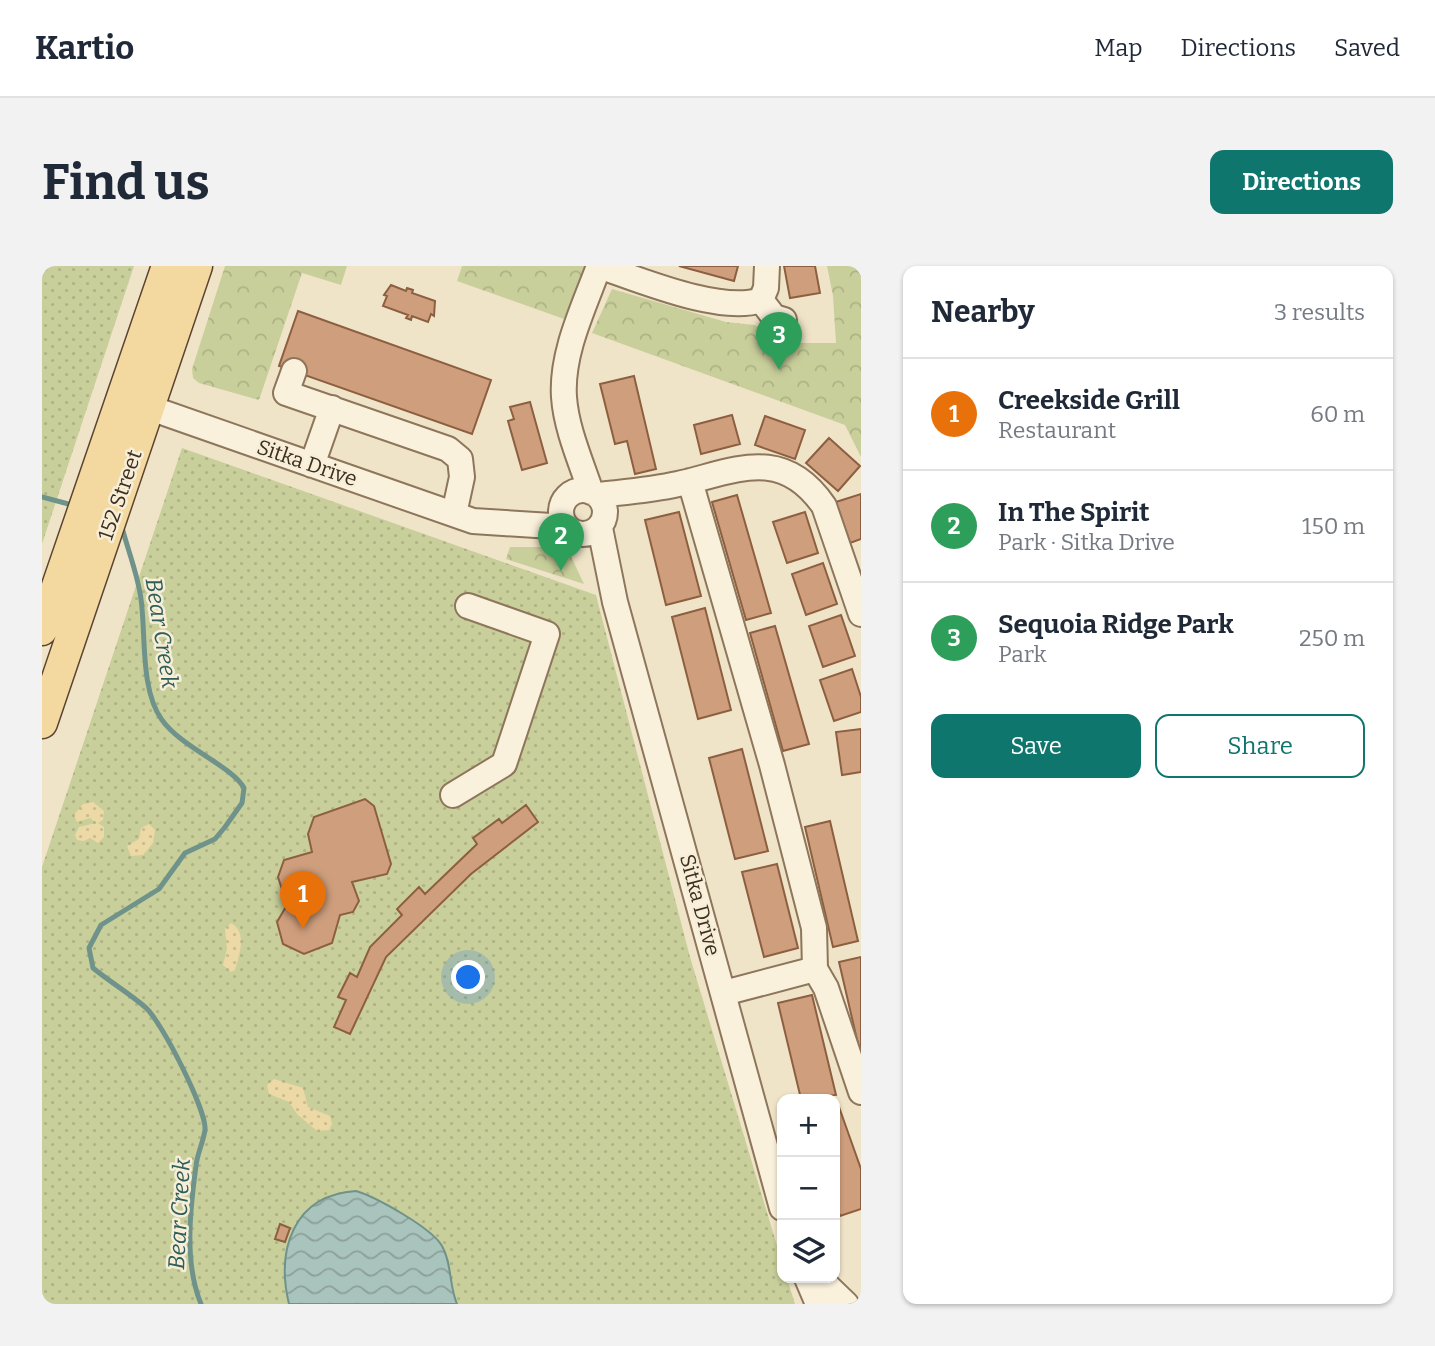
<!DOCTYPE html>
<html lang="en">
<head>
<meta charset="utf-8">
<style>
	:root { --surface:#fff; --page:#f2f2f3; --text:#1f2937; --muted:#747a83; --line:#e0e1e3; --accent:#0f766e }
	body { margin:0; font-family:Bitter,serif; background:var(--page); color:var(--text) }
	.controls { position:absolute; right:21px; bottom:21px; display:grid; overflow:hidden; border-radius:14px; box-shadow:0 2px 5px #0004 }
	.controls button { width:63px; height:63px; display:grid; place-items:center; padding:0; border:0; border-bottom:2px solid var(--line); background:var(--surface); color:var(--text); font:35px sans-serif }
	.you { position:absolute; left:427px; top:712px; width:24px; height:24px; margin:-18px; border:5px solid #fff; border-radius:50%; background:#1a73e8; box-shadow:0 0 0 10px #1a73e833 }
	.badge { display:grid; place-items:center; width:46px; height:46px; border-radius:50%; background:var(--accent); color:#fff; font-size:23px; font-weight:700 }
	.pin { position:absolute; translate:-50% -58px; filter:drop-shadow(0 2px 4px #0008) }
	.pin::after { content:''; position:absolute; top:37px; width:24px; height:21px; background:inherit; clip-path:polygon(0 0,100% 0,50% 100%) }
	.list { margin:0; padding:0; list-style:none }
	h2 { display:flex; justify-content:space-between; align-items:center; height:91px; margin:0; padding:0 28px; font-size:30px }
	h2 small { font-size:23px; font-weight:400; color:var(--muted) }
	.list li { display:grid; grid-template-columns:46px 1fr auto; gap:21px; align-items:center; box-sizing:border-box; height:112px; padding:0 28px; border-top:2px solid var(--line) }
	.list b { display:block; font-size:26px; white-space:nowrap }
	.list p { margin:0; font-size:23px; white-space:nowrap; color:var(--muted) }
	.list em { font-size:23px; font-style:normal; color:var(--muted) }
	.actions { display:flex; gap:14px; padding:21px 28px }
	.actions a { flex:1; padding:16px 0; border:2px solid var(--accent); border-radius:14px; text-align:center; font-size:24px; color:var(--accent) }
	.actions .main { background:var(--accent); color:#fff }
	.icon { flex:none; width:38px; height:38px; fill:none; stroke:currentColor; stroke-width:2; stroke-linecap:round; stroke-linejoin:round }
	.map { position:relative; flex:none; width:819px; height:1038px; overflow:hidden; border-radius:14px }
	header { display:flex; align-items:center; gap:42px; box-sizing:border-box; height:98px; padding:0 35px; background:var(--surface); border-bottom:2px solid var(--line) }
	header strong { font-size:33px }
	nav { display:flex; gap:38px; margin-inline-start:auto; font-size:24px }
	.intro { display:flex; align-items:center; justify-content:space-between; box-sizing:border-box; height:168px; padding:0 42px }
	h1 { margin:0; font-size:49px }
	.button { padding:18px 32px; border-radius:14px; background:var(--accent); color:#fff; font-size:24px; font-weight:700 }
	main { display:flex; gap:42px; padding:0 42px }
	aside { flex:1; background:var(--surface); border-radius:14px; box-shadow:0 2px 5px #0004 }
	.map>svg:first-child { display:block }
</style>
</head>
<body>
<header>
<strong>Kartio</strong>
<nav><a>Map</a><a>Directions</a><a>Saved</a></nav>
</header>
<div class="intro"><h1>Find us</h1><a class="button">Directions</a></div>
<main>
<div class="map">
<svg width="819" height="1038" viewBox="0 0 819 1038">
	<defs>
		<pattern id="grass-dots" width="8" height="8" patternUnits="userSpaceOnUse" patternTransform="scale(1.75)"><rect width="8" height="8" fill="#c9cf9b"/><path d="M2 2h.1M6 6h.1" fill="none" stroke="#aeb285" stroke-width="1.8" stroke-linecap="round"/></pattern>
		<pattern id="forest-crowns" width="20" height="18" patternUnits="userSpaceOnUse" patternTransform="scale(1.75)"><rect width="20" height="18" fill="#c9cf9b"/><path d="M2 6a3 3 0 1 1 6 0M12 15a3 3 0 1 1 6 0" fill="none" stroke="#aeb285"/></pattern>
		<pattern id="sand-dots" width="8" height="8" patternUnits="userSpaceOnUse" patternTransform="scale(1.75)"><rect width="8" height="8" fill="#ecd9a5"/><path d="M2 2h.1M6 6h.1" fill="none" stroke="#cbbb8e" stroke-width="1.8" stroke-linecap="round"/></pattern>
		<pattern id="water-waves" width="16" height="10" patternUnits="userSpaceOnUse" patternTransform="scale(1.75)"><rect width="16" height="10" fill="#a9c4bc"/><path d="M0 5q4-4 8 0t8 0" fill="none" stroke="#8ba098"/></pattern>
	</defs>
	<rect width="100%" height="100%" fill="#f0e4c8"/>
	<path fill="url(#grass-dots)" d="M0,0H92L0,278Z
		M140,182L554,329L648,691L740,996V1012H745L753,1038H0V601Z"/>
	<path fill="url(#forest-crowns)" d="M183,0H305L299,19L260,7L217,134L157,117L151,112L150,103Z
		M420,0H543L522,53L415,15Z
		M785,0H819V191L803,159L550,67L570,23L684,56L713,59L725,69L745,77H794L791,30Z
		M468,281H515L527,286L542,318L464,293Z"/>
	<path fill="url(#sand-dots)" d="M51,536L62,545L61,554L56,557L62,561V571L56,577L48,572L42,575L35,574L33,569L37,561L54,557L48,552L35,556L32,549L41,538Z
		M107,558L113,564L111,577L101,589L89,590L85,580L97,573L99,562Z
		M189,657C206,666 197,689 193,704L189,706L181,699L185,683L183,663Z
		M232,813L261,822L266,841L288,850L290,858L287,864L275,865L255,848L247,836L227,828L225,819Z"/>
	<path fill="url(#water-waves)" stroke="#6f938a" stroke-width="2" d="M314,925C334,931 390,962 400,980C410,997 407,1020 415,1038H247C234,984 251,929 314,925Z"/>
	<g fill="none" stroke-linecap="round" stroke-linejoin="round">
		<path stroke="#6f938a" stroke-width="5" d="M0,231L34,240
			M77,262L81,265C87,287 96,310 99,333C104,368 98,424 120,454C140,482 190,500 202,522L200,537L183,561L173,573L143,587L117,623L59,659L47,682L51,702C68,716 87,727 103,741C119,754 165,845 163,864C161,877 155,888 154,900C148,944 142,997 159,1038"/>
	</g>
	<path fill="#cf9f7d" stroke="#8d5f41" stroke-width="2" d="M637,0H696L692,15Z
		M742,0H773L778,27L748,32Z
		M349,19L364,25L365,22L371,24L370,27L393,35L392,50L389,48L386,56L370,50L369,54L364,52L366,49L341,40L345,30L342,29Z
		M256,45L449,114L430,168L237,100Z
		M592,110L614,203L593,208L585,175L573,178L558,118Z
		M488,136L505,197L480,204L466,155L472,153L468,141Z
		M690,149L698,178L659,188L652,159Z
		M723,150L763,164L753,193L713,179Z
		M787,172L818,200L796,225L764,197Z
		M819,228V273L808,277L794,236Z
		M695,229L729,347L704,354L670,236Z
		M637,246L659,330L624,339L603,254Z
		M763,246L776,287L745,297L731,256Z
		M781,297L795,338L764,349L750,308Z
		M663,342L689,444L656,453L630,351Z
		M799,349L813,390L781,401L767,360Z
		M733,360L767,478L741,485L708,367Z
		M810,403L819,431V446L792,455L778,414Z
		M819,463V506L800,509L794,466Z
		M700,483L726,585L693,593L667,492Z
		M323,533L332,540L349,598L345,608L310,616L317,635L311,646L298,649L290,677L262,688L241,678L235,656L245,639L236,611L242,594L270,586L266,568L272,551Z
		M484,539L496,556L429,608L344,691L308,768L292,761L304,734L296,731L308,707L315,711L328,681L360,649L355,643L377,621L383,628L435,578L431,572L457,553L460,557Z
		M788,555L816,675L791,681L763,561Z
		M735,598L756,682L722,691L700,606Z
		M819,691V791L797,696Z
		M770,729L794,829L759,833L736,737Z
		M797,841L819,903V943L798,950L793,935V843Z
		M238,958L248,962L243,976L233,973Z"/>
	<g fill="none" stroke-linecap="round" stroke-linejoin="round">
		<g stroke="#8d765c" stroke-width="28">
			<path id="minor" d="M557,0C598,14 679,48 719,34L724,22L725,0
				M719,34L732,51L742,54
				M252,105L244,127L406,183L418,193L420,211L412,248
				M91,136L431,255L525,261
				M270,199L290,142
				M648,215L730,499L772,662L773,703L784,722L819,826
				M519 246a22 22 0 1 1 44 0a22 22 0 1 1-44 0Z
				M549,226C539,196 524,162 522,131C519,87 542,41 557,0
				M556,229C582,226 610,224 636,218C693,205 740,179 782,240L819,348
				M558,262L573,336L740,942
				M411,529L462,498L505,368L426,340
				M682,727L773,703
				M765,1012L776,1038
				M777,1012L804,1038"/>
		</g>
		<g stroke="#5b4430" stroke-width="33">
			<path id="major" d="M0,364L125,0
				M0,457L155,0"/>
		</g>
		<use href="#minor" stroke="#faf1dc" stroke-width="24"/>
		<use href="#major" stroke="#f3d9a0" stroke-width="30"/>
	</g>
	<g text-anchor="middle" stroke-width="5" stroke-linejoin="round" paint-order="stroke">
		<g font-size="21" fill="#3d2e20" stroke="#f7eed8">
			<text transform="translate(265 197) rotate(19)" y="7">Sitka Drive</text>
			<text transform="translate(78 229) rotate(-71)" y="7">152 Street</text>
			<text transform="translate(658 639) rotate(75)" y="7">Sitka Drive</text>
		</g>
		<g font-size="23" font-style="italic" fill="#2f5d5a" stroke="#f7eed8">
			<text transform="translate(120 367) rotate(81)" y="8">Bear Creek</text>
			<text transform="translate(137 948) rotate(-87)" y="8">Bear Creek</text>
		</g>
	</g>
</svg>
<div class="controls">
<button>+</button>
<button>−</button>
<button><svg class="icon" aria-label="layers" viewBox="0 0 24 24"><path d="M12 4l9 5-9 5-9-5zM3 14l9 5 9-5"/></svg></button>
</div>
<div class="you"></div>
<div class="pin badge" style="left:261px;top:663px;background:#e8710a">1</div>
<div class="pin badge" style="left:519px;top:305px;background:#2e9e5b">2</div>
<div class="pin badge" style="left:737px;top:104px;background:#2e9e5b">3</div>
</div>
<aside>
<h2>Nearby<small>3 results</small></h2>
<ul class="list">
<li><span class="badge" style="background:#e8710a">1</span><div><b>Creekside Grill</b><p>Restaurant</p></div><em>60 m</em></li>
<li><span class="badge" style="background:#2e9e5b">2</span><div><b>In The Spirit</b><p>Park · Sitka Drive</p></div><em>150 m</em></li>
<li><span class="badge" style="background:#2e9e5b">3</span><div><b>Sequoia Ridge Park</b><p>Park</p></div><em>250 m</em></li>
</ul>
<div class="actions"><a class="main">Save</a><a>Share</a></div>
</aside>
</main>
</body>
</html>
